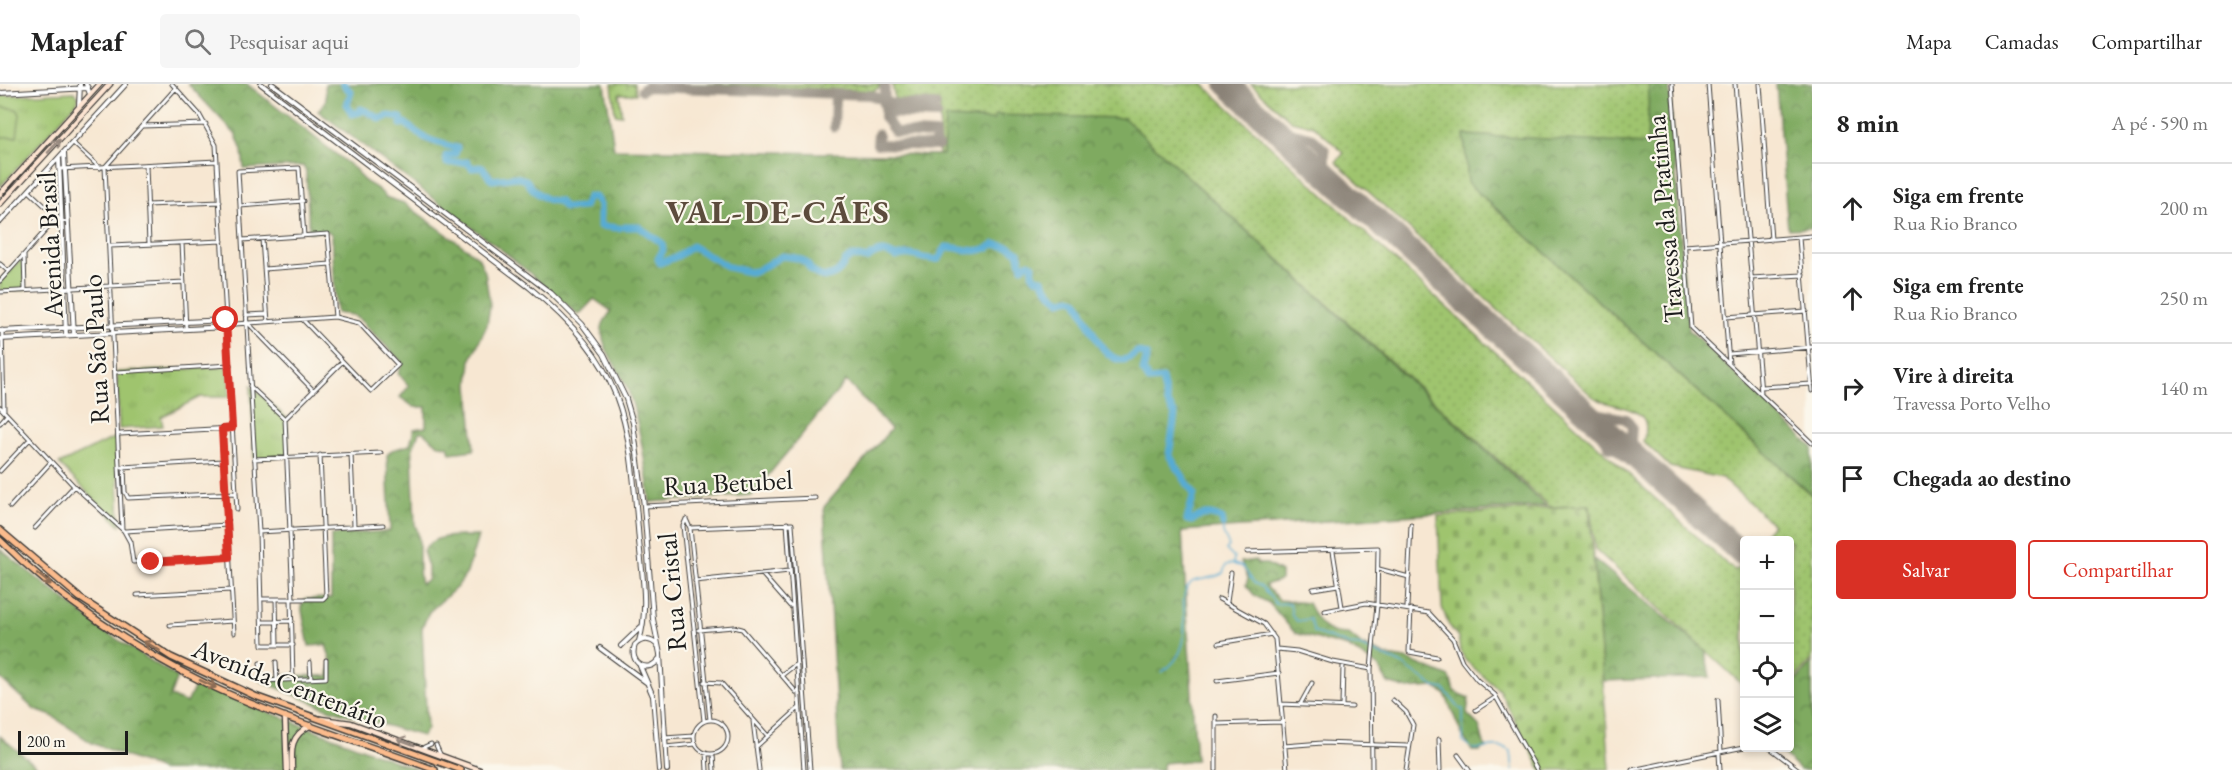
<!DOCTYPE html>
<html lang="pt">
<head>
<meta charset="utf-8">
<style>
	:root { --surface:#fff; --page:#f6f6f6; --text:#222; --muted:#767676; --line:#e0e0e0; --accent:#d93025 }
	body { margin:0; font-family:"EB Garamond",serif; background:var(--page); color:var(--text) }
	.controls { position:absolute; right:18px; bottom:18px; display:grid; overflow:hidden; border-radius:6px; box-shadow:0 3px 9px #0003 }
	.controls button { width:54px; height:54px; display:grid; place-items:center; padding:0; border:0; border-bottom:2px solid var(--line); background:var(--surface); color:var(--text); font:30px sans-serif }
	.scale { position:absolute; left:18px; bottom:15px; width:110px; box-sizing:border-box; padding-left:6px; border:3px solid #1c1c1c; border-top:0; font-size:16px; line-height:21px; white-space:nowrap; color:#1c1c1c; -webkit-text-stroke:4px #fbf7ec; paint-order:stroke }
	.stop { position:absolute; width:18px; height:18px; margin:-14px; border:4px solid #d93025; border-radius:50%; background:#fff }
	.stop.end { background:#d93025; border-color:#fff; box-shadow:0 2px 6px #0008 }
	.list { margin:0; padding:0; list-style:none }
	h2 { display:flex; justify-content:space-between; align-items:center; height:78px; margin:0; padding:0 24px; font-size:26px }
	h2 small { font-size:20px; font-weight:400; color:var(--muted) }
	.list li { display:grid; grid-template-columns:39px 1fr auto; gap:18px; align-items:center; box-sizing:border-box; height:90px; padding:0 24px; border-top:2px solid var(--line) }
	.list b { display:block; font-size:22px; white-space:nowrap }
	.list p { margin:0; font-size:20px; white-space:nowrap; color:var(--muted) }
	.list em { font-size:20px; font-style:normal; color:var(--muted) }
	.actions { display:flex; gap:12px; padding:18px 24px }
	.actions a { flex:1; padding:14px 0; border:2px solid var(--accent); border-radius:6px; text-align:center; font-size:21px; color:var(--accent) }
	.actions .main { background:var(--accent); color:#fff }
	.icon { flex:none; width:33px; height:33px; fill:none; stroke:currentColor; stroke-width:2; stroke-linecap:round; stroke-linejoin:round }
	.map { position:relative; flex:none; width:1812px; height:686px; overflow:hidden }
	header { display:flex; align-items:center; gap:36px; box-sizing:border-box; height:84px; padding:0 30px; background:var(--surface); border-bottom:2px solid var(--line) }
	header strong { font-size:28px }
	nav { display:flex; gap:33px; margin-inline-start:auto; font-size:21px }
	.search { width:420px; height:54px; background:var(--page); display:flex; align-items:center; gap:15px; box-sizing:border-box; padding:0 21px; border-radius:6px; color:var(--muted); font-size:22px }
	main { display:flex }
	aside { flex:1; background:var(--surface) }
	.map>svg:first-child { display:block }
</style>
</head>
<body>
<header>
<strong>Mapleaf</strong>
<div class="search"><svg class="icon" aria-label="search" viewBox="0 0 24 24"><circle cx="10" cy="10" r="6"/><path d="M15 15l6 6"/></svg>Pesquisar aqui</div>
<nav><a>Mapa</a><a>Camadas</a><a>Compartilhar</a></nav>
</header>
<main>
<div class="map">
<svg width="1812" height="686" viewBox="0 0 1812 686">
	<defs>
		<pattern id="grass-dots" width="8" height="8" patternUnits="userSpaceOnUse" patternTransform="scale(1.5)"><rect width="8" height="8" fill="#9fc46e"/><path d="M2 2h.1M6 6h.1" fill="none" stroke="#88a85f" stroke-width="1.8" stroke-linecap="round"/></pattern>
		<pattern id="forest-crowns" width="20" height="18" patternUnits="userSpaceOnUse" patternTransform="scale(1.5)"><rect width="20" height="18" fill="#7faa61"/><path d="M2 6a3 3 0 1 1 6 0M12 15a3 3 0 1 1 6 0" fill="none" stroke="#678a4f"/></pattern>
		<pattern id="cemetery-stones" width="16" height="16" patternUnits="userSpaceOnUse" patternTransform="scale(1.5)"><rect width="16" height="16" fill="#9fc46e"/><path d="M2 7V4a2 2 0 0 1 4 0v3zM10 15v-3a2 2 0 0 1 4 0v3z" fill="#88a85f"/></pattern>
		<pattern id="park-tufts" width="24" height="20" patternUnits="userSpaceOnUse" patternTransform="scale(1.5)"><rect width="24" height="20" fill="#9fc46e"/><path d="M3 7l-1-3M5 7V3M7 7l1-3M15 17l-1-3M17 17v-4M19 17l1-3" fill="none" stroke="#88a85f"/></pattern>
	</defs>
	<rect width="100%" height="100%" fill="#fbf7ec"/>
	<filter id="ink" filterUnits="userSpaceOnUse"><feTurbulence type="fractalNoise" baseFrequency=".0167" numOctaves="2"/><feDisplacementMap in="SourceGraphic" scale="12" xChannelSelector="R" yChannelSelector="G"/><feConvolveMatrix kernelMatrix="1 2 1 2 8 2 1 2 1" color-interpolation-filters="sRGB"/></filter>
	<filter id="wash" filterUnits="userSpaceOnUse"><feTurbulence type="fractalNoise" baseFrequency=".008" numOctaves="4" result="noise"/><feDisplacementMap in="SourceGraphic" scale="24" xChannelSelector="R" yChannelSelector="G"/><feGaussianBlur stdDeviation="1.35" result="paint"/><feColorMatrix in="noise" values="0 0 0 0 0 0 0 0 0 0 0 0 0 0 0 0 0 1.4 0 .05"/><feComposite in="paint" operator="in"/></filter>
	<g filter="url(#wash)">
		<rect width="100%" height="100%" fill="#f7e7d2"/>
		<path fill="url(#grass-dots)" stroke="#5e7045" stroke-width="1.5" d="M612,0H634L636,10H619L622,31L615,30Z
			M656,0H879V4L873,7Z
			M892,0H1203L1730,483L1735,486L1738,484L1744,490V602L1595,465L1590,421L1550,423L1165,72L995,31V36L945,34L943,71L939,70L940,19L895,16Z
			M1251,0H1649L1648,61L1465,51L1468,99L1812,412V575L1790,600V457L1758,456L1773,440L1722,394L1670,383L1643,357C1658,318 1611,327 1592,312L1336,78L1344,69L1314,42L1291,37Z"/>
		<path fill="url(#forest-crowns)" stroke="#4e633e" stroke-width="1.5" d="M188,0H247L356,86C364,103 377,99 385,113L404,119L478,173L485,188L490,221L487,241L471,275L469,301L474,366L450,369L448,362L439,361L423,348H419L412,367L415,441C423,457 416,480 421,500L428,495V483L423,467C434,448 459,453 478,452L467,489L457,503L429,528L422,544L427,645L422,652L328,625L261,597L284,591L329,592L331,577L326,561L309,562L301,522L305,515L331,514V451L390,447L387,371L392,366L410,361L414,345L426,343V323H414L400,313L409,302L398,289L403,279L360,236L352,231L336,229L332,151L328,147L309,148L306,88L303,82L244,85L242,67L236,51Z
			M325,0H605L614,65L943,71L945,34L994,36L995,31L1124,34L1546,422L1182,447L1196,676L1164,679L1162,686H840L824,423L891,345L846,297L752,411L650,418C646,382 641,346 630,312C624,289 604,272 602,248C601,239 607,234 611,227L594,215L579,231L507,170L318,27L326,16Z
			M1649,0H1669L1688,245L1812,363V411L1468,99L1464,51L1647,60Z
			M1776,0H1812V144L1788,145Z
			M0,465L107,549L177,593L170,612L187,619L196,600L418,686H161L92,659L52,632L35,626L0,594Z
			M1594,475L1705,566L1710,593L1603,597Z
			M1255,476L1258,480H1267L1281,488V496L1265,501L1279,516L1308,519C1319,541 1324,550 1349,550L1362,561L1387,572L1406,575L1450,593L1454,607L1469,614L1467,630L1479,642L1485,663L1480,667H1472L1461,649L1445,610L1434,603L1408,605L1388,599L1378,582L1348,563L1295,549L1269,519L1255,512L1246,501L1248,494L1241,478Z
			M1812,578V686H1800L1776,664H1790V604Z
			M0,652L41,686H0Z"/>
		<path fill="url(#cemetery-stones)" stroke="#5e7045" stroke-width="1.5" d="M1589,421L1610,685L1541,686L1499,606L1465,576L1460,566L1458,553L1448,540L1442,523L1438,432Z"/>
		<path fill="url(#park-tufts)" stroke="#5e7045" stroke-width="1.5" d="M74,8L79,13L77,18L0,103V12Z
			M24,172L25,206L0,207V197Z
			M228,283L230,313H200L161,333L163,342L119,345L117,288Z
			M251,302L287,334L289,372L254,374Z"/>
		<path fill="#9fc46e" stroke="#5e7045" stroke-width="1.5" d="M0,23L17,25L20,30L17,53H0Z
			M116,353L120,441L59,380Z"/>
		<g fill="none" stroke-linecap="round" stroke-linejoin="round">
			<path stroke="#57abd3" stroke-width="1.5" d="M1223,440V449L1229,462L1226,466L1234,474L1233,480L1243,483L1254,499L1262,503L1276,520L1290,519L1292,532L1297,537L1310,535L1314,548L1349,561L1360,562L1402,580L1434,603L1444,605L1460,625H1463V658L1473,665C1488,666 1498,658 1511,667L1513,686
				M1162,588C1204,561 1170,514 1192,498C1198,494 1212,496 1223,489L1226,481L1231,480"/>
			<path stroke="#57abd3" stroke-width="7" d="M343,0L351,8L347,21L352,30L360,28L361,25C364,26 376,32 380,35L389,32L401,34V40L405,39C424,56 433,58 457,64L455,70L446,72L447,79L467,78L472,84L482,83L492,96L516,93L526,96C533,107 545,118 558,117L565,124L584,123L588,113H595L600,120V142L619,144
				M625,143H639L662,159L663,166L658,175L660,179L678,172L692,162L728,183L749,188L756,187L782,172C789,173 799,173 805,178C808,180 809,184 811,186C823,198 840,193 845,177L853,172L867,175C878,166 884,166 896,173C912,166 924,178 939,175L946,163C964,163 976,173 994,160L1010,163L1018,168L1022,183L1029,179L1033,182L1032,190L1036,194L1042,195C1046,205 1052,211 1061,217L1070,214L1077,216C1087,234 1108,298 1137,268L1147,271L1143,287L1149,296L1162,295L1167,318L1175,331L1169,371L1194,410L1187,436L1192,437C1201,429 1211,429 1222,435L1223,440"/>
			<path stroke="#8a8277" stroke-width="10" d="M885,0L884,33L895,48L935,50L936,62
				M642,6L646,3L870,11L881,15L887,29L937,31
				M884,14L887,19L936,21
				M1256,26L1278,45L1311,53L1325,66V78L1314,84L1304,81L1296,64L1268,38
				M834,43L835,14L839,10
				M878,50L877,60L938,62
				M1561,304L1586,327L1626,335L1632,343L1631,357L1621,365L1609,363L1599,341L1579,322"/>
			<path stroke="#8a8277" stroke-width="24" d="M1227,0L1743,471"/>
		</g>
	</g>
	<g filter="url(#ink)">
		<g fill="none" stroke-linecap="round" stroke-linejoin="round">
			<g stroke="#3d3a37" stroke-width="5">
				<path id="minor" d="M172,0L199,30L216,61L237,426
					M1672,0L1691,244L1812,359
					M1708,0L1729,280
					M1735,0L1761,309
					M1760,0L1771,156
					M142,42L206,40
					M73,59L100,84
					M146,82L149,160
					M60,85L217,77
					M29,107L61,137L68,138
					M147,121L220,118
					M240,122L303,117
					M1799,154L1812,307
					M262,155L268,238
					M242,156L328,150L335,233
					M182,159L186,245
					M111,162L222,157
					M1685,162L1812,152
					M24,171L25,206
					M0,180L8,187
					M264,185L331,180
					M1751,194L1803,191
					M0,197L57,134
					M0,208L184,198
					M246,231L267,230
					M1726,233L1806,227
					M249,240L314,307
					M226,243L235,240L335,233L359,239L398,281L371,307L303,236
					M2,246L4,326
					M1729,270L1812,263
					M117,288L230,281
					M250,302L285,335
					M1761,303L1812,300
					M0,323L74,402L124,447L130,458L133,478L229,473
					M285,335L293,515
					M285,335L342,278
					M0,339L7,331
					M222,345L234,549
					M120,350L232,344
					M351,370L354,441
					M254,375L381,369
					M124,382L125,408L128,414L236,409
					M122,383L223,377
					M0,387L30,355
					M644,422L815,414
					M10,423L51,378
					M686,435L683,442L704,637
					M686,435L690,444L710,636
					M787,439L804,686
					M35,444L74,402
					M690,444L792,440L810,686
					M122,445L105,83L176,4
					M125,447L228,441
					M259,448L383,441
					M1333,467L1342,523
					M1247,468L1378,464L1377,521L1371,585L1372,686
					M1379,485L1409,493
					M762,490L790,522
					M695,497L789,487
					M1313,505L1338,501
					M137,511L231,506
					M261,515H323L326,512L320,371
					M276,515L277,561
					M291,515L293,596
					M1219,515L1264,540L1275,555L1287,686
					M1227,518L1231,489
					M1407,523L1411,441
					M1411,525L1409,568L1437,573
					M1325,527L1366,519L1429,529L1453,555L1462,577L1477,596L1495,611L1537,686
					M262,538L292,537
					M170,541L233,537
					M698,546L734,543L742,545L796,608
					M1219,559L1272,550
					M293,561H262L259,448L238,87L299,84L304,152
					M1277,565L1297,567L1333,578L1371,585
					M276,578L277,596
					M310,578L311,595
					M260,579L263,597L326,594V576
					M782,591L795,581
					M1217,597L1279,589
					M704,598L721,599L767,651
					M1393,616L1406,628L1413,641L1406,686
					M1718,616L1721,668
					M1301,619L1312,599
					M1281,620L1352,623
					M1342,622L1343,582
					M1476,626L1496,613
					M1216,632V686
					M694 653a17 17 0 1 1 34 0a17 17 0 1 1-34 0Z
					M753,637L759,686
					M1216,640L1282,638
					M664,654L694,652
					M1439,655L1440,686
					M436,661L440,670
					M1284,662L1322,659L1408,662
					M665,663L696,660
					M756,663L799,624
					M422,664L431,660
					M1770,664L1799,686
					M706,669L707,686
					M1719,669L1720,686
					M713,670L714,686
					M1458,671L1469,686
					M1632,686L1744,663"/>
			</g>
			<g stroke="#3d3a37" stroke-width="6">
				<path id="tertiary" d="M86,0L90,10
					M261,0L529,203C628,284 629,337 639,457C642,490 649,525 639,557
					M272,0L551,209L582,240L604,270L626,315L633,339L644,422L653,535L660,570L667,686
					M0,9L88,4
					M79,22L80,0
					M64,69L74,251
					M59,75L66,251
					M0,138L126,0
					M0,247L226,236
					M0,255L226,243
					M621,562L641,543
					M658,562C651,554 642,554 635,561C628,579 648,591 659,575
					M600,564L646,598
					M640,582L653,612L659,686"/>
			</g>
			<g stroke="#3d3a37" stroke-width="7">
				<path id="secondary" d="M0,110L100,0
					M0,120L110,0
					M285,632L287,686
					M321,635L351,639L480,686
					M292,686C291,664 290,652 311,641"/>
			</g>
			<g stroke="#3d3a37" stroke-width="8">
				<path id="primary" d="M0,446L80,514L171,573L255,612L461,686
					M0,456C59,515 134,565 209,601C281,635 360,658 435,686"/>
			</g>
			<use href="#minor" stroke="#fff" stroke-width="3"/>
			<use href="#tertiary" stroke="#fff" stroke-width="4"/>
			<use href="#secondary" stroke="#fde4d1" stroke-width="4.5"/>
			<use href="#primary" stroke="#fbbb8c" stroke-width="5"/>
		</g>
		<defs><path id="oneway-shaft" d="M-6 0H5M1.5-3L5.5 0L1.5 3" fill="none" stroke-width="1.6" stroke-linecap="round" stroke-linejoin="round" transform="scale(1.5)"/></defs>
		<g stroke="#988a80">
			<use href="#oneway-shaft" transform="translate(54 62) rotate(-47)"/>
			<use href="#oneway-shaft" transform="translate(406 658) rotate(-160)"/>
		</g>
		<g stroke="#8c6c54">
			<use href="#oneway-shaft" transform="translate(44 495) rotate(39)"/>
			<use href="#oneway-shaft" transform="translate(152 562) rotate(-149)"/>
			<use href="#oneway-shaft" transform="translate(208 600) rotate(25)"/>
		</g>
	</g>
	<g fill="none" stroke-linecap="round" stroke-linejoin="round" filter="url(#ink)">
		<path stroke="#d93025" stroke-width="8" d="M151,478L229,473L222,345L232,344L226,236"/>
	</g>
	<g text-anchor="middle" stroke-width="4.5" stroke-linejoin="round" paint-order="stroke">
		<g font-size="27" fill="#1c1c1c" stroke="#fbf7ec">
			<text transform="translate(1665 135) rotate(-95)" y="9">Travessa da Pratinha</text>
			<text transform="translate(50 161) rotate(-93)" y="9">Avenida Brasil</text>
			<text transform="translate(96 265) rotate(-93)" y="9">Rua São Paulo</text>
			<text transform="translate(728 399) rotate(-3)" y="9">Rua Betubel</text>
			<text transform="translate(672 508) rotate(-95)" y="9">Rua Cristal</text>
			<text transform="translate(290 600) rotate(21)" y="9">Avenida Centenário</text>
		</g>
		<g font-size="33" font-weight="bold" letter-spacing="1.5" fill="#5c4b3c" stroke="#fbf7ec">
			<text x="778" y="139">VAL-DE-CÃES</text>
		</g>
	</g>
</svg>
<div class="controls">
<button>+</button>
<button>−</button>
<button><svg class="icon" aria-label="locate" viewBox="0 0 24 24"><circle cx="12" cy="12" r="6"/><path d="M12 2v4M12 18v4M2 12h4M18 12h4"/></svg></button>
<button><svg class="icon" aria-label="layers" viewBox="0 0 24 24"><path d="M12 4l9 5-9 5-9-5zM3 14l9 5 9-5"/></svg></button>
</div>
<div class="scale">200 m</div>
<div class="stop" style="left:226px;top:236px"></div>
<div class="stop end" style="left:151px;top:478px"></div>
</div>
<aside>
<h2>8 min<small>A pé · 590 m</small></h2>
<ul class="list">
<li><svg class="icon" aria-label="ahead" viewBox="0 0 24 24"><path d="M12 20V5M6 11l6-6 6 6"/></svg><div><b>Siga em frente</b><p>Rua Rio Branco</p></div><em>200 m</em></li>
<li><svg class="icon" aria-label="ahead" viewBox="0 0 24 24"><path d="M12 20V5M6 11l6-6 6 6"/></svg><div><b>Siga em frente</b><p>Rua Rio Branco</p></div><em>250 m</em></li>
<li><svg class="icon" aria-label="right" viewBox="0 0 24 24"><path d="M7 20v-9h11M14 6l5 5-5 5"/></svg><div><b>Vire à direita</b><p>Travessa Porto Velho</p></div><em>140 m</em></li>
<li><svg class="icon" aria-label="arrive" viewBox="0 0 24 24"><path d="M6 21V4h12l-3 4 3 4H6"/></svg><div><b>Chegada ao destino</b></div></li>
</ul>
<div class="actions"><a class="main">Salvar</a><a>Compartilhar</a></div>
</aside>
</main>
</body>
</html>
